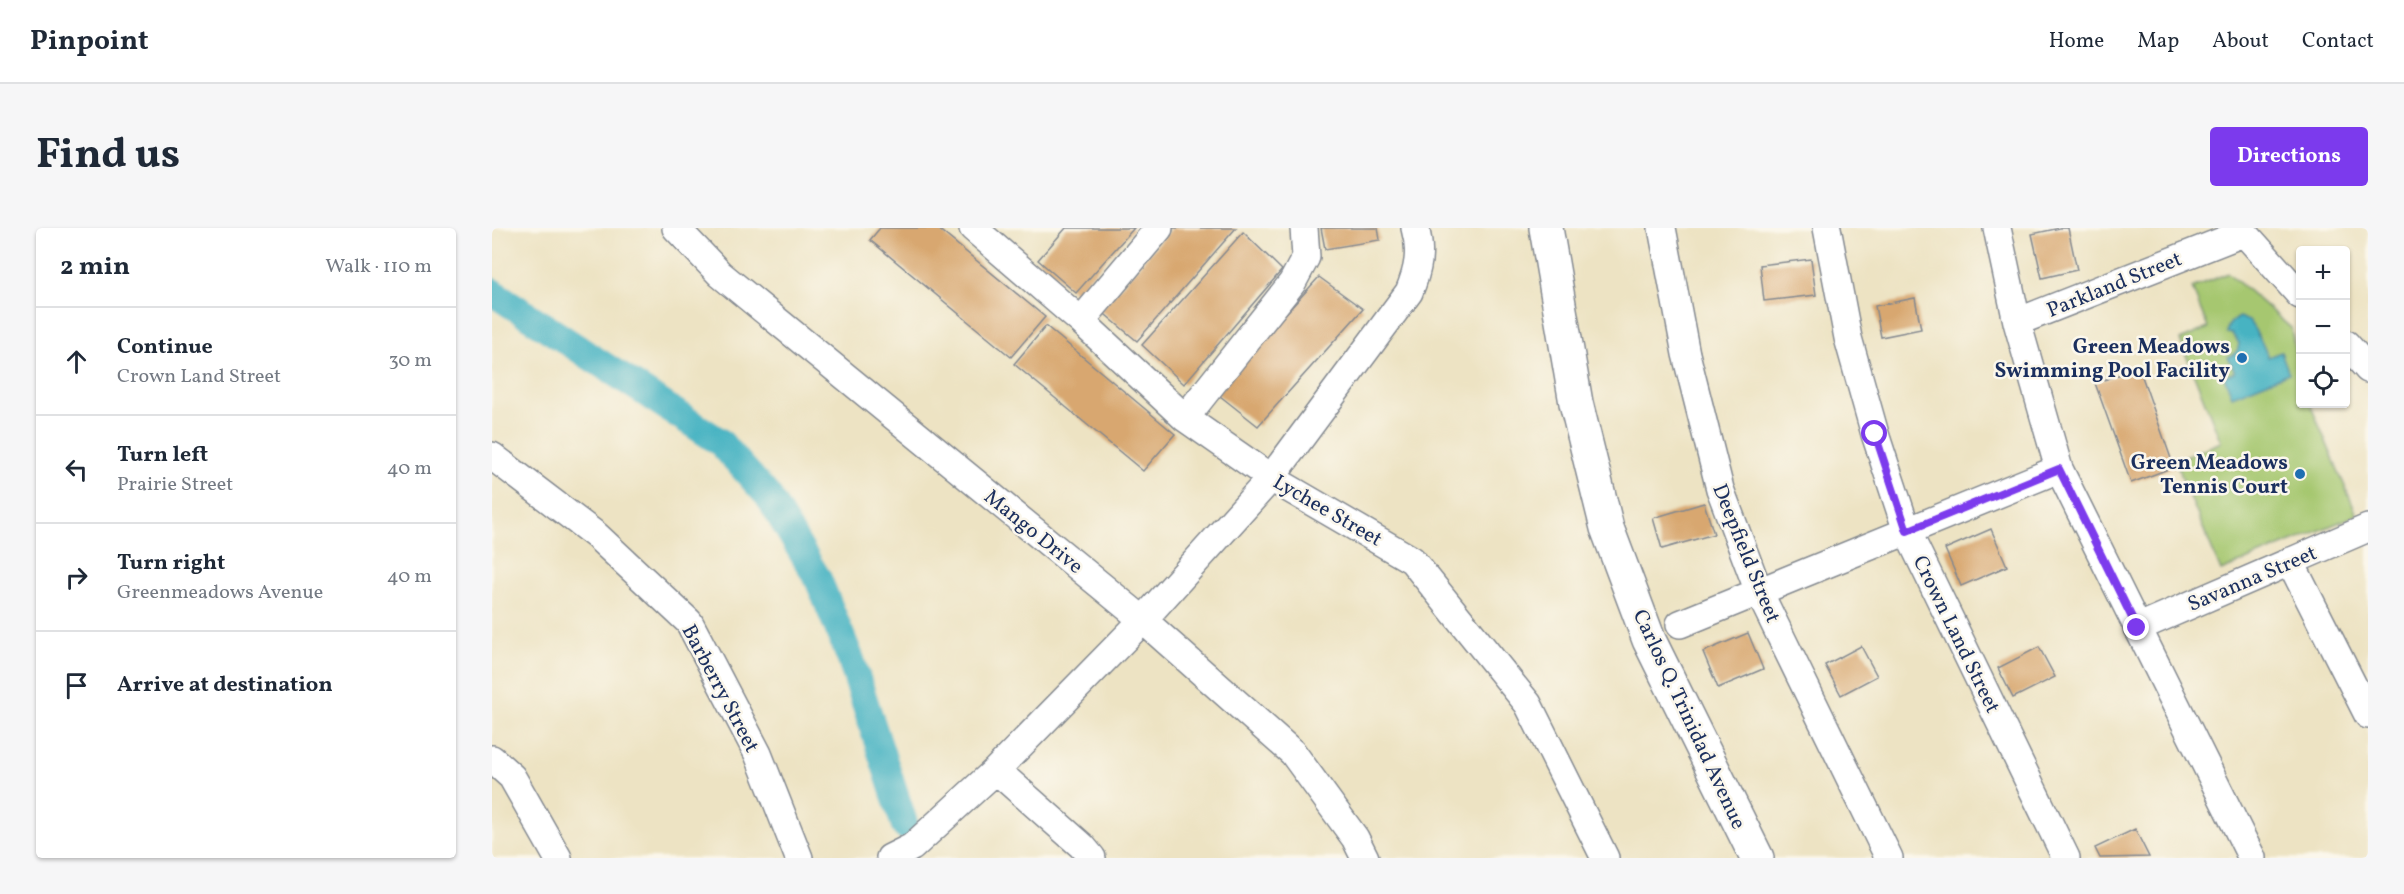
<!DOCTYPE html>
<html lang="en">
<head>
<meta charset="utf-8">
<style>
	:root { --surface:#fff; --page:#f6f6f7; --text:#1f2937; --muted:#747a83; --line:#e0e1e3; --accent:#7c3aed }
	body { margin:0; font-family:Vollkorn,serif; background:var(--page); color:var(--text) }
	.controls { position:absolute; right:18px; top:18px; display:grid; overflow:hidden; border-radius:6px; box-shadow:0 2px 4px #0004 }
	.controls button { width:54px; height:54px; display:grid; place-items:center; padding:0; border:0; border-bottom:2px solid var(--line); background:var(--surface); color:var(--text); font:30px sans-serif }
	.stop { position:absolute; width:18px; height:18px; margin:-14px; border:4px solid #7c3aed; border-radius:50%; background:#fff }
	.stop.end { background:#7c3aed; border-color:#fff; box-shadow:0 2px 6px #0008 }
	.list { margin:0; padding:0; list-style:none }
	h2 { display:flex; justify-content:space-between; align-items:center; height:78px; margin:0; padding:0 24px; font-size:26px }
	h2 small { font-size:20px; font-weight:400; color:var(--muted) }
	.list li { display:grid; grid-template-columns:39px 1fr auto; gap:18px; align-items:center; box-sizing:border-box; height:108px; padding:0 24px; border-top:2px solid var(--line) }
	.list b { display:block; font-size:22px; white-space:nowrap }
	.list p { margin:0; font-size:20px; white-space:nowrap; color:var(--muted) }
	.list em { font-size:20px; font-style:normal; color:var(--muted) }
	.icon { flex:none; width:33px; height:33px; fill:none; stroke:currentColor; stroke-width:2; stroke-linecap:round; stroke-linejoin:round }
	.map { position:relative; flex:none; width:1876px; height:630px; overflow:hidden; border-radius:6px }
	header { display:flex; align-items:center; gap:36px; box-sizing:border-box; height:84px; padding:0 30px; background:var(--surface); border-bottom:2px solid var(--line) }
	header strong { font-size:28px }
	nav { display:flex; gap:33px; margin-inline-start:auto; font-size:21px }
	.intro { display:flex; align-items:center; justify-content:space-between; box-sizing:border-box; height:144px; padding:0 36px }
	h1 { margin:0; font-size:42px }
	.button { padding:15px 27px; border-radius:6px; background:var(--accent); color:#fff; font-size:21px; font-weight:700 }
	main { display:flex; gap:36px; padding:0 36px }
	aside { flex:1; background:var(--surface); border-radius:6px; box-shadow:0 2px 4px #0004 }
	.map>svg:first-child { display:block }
</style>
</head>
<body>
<header>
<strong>Pinpoint</strong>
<nav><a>Home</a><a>Map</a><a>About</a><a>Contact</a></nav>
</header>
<div class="intro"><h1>Find us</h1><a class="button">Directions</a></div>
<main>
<aside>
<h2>2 min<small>Walk · 110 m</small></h2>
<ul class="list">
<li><svg class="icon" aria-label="ahead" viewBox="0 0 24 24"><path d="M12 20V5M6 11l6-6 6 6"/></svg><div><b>Continue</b><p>Crown Land Street</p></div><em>30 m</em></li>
<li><svg class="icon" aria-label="left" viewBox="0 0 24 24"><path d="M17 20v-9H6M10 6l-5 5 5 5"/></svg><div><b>Turn left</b><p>Prairie Street</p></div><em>40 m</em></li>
<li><svg class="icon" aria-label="right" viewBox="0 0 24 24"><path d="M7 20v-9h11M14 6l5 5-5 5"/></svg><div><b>Turn right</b><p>Greenmeadows Avenue</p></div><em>40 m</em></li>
<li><svg class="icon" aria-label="arrive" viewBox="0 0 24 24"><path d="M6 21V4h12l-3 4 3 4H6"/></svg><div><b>Arrive at destination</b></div></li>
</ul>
</aside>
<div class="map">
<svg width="1876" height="630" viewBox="0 0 1876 630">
	<rect width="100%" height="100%" fill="#fbf7ec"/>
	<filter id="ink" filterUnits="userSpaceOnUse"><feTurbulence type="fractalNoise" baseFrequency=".0167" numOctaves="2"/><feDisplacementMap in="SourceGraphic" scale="12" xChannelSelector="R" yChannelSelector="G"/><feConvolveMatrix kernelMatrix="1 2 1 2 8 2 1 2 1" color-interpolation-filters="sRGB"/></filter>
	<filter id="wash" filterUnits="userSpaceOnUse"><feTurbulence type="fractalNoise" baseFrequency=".008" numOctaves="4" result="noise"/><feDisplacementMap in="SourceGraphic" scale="24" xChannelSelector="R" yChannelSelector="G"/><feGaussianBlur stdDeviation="1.35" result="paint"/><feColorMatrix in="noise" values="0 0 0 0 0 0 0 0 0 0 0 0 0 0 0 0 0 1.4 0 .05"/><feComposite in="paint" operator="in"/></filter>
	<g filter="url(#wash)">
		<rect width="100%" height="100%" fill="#ede3c3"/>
		<path fill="#a6c770" stroke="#607b67" stroke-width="1.5" d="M1736,45L1799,100L1808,148V176H1818L1865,287L1729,343L1683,233L1729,214L1688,112L1716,100L1700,60Z"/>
		<path fill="#46b3c2" stroke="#307190" stroke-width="1.5" d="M1747,89L1757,93C1765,104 1771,116 1776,129L1789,124L1797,145L1740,168L1732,148L1743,144L1736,129C1744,126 1746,123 1747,115L1740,106L1735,105C1735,96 1740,93 1747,89Z"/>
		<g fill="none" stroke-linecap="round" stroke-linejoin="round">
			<path stroke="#46b3c2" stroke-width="28" d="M0,64L228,214L276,268L326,351L359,432L413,598"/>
		</g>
		<g id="blocks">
			<path fill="#d8a76f" d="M388,0H445L553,89L519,129L378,12Z
				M574,0H642L584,65L546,32Z
				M680,0H744L645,113L608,82Z
				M829,0H886L888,12L833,21Z
				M1568,0H1576L1585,42L1550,50L1540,6Z
				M751,4L790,42L692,156L650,117Z
				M1319,31L1324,67L1272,73L1268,37Z
				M827,49L871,81L766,198L723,164Z
				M1423,70L1429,101L1389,109L1383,78Z
				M554,98L683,206L651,243L522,136Z
				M1647,140L1682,239L1639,255L1603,155Z
				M1212,275L1222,306L1170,321L1161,290Z
				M1499,301L1515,338L1469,358L1453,321Z
				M1256,405L1271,441L1226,460L1211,424Z
				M1369,418L1385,448L1349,467L1333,437Z
				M1547,419L1563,449L1521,470L1506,440Z
				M1643,601L1657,629L1608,630L1603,620Z"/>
		</g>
	</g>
	<g filter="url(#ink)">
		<use href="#blocks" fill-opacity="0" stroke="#848990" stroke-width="1.5"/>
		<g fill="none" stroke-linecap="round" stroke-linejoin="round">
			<g stroke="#848990" stroke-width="30">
				<path id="minor" d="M184,0L228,46L651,392L801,525L863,610L873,630
					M481,0L589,93L693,190L779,250L920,332L1036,476L1113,630
					M1170,0L1194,126L1228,261L1267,364L1397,630
					M1335,0L1356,110L1383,206L1415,303L1574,630
					M1505,0L1525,94L1567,241L1760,630
					M1748,0L1808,67
					M589,93L667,0
					M1525,94L1751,5
					M1854,116L1876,141
					M693,190L800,55L814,29L812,0
					M0,228L105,308L197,394L266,526L307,630
					M1798,333L1876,487
					M1188,396L1567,241
					M1645,400L1876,300
					M0,531L20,549L66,630
					M504,542L590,618L600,630
					M398,630L420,619L504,542L651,392L779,250L917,64C926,42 930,24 923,0"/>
			</g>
			<g stroke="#848990" stroke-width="36">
				<path id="major" d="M1054,0L1084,175L1115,300L1157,412L1265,630"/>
			</g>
			<use href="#minor" stroke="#fff" stroke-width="27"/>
			<use href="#major" stroke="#fff" stroke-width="33"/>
		</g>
	</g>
	<g fill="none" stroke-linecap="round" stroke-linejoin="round" filter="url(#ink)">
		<path stroke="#7c3aed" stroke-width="8" d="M1383,206L1415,303L1567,241L1645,400"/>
	</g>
	<g fill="#1f6fb2" stroke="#fbf7ec" stroke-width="2">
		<circle cx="1750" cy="130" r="6"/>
		<circle cx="1808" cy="246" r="6"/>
	</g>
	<g text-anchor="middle" stroke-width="5" stroke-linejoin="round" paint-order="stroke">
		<g font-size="21" fill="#1b2f5e" stroke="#fbf7ec">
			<text transform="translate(1622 56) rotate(-22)" y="7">Parkland Street</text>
			<text transform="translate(836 282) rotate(30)" y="7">Lychee Street</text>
			<text transform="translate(542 303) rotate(39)" y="7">Mango Drive</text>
			<text transform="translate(1255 325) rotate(68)" y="7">Deepfield Street</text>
			<text transform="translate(1760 350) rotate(-23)" y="7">Savanna Street</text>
			<text transform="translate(1465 406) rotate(64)" y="7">Crown Land Street</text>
			<text transform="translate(229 460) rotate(62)" y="7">Barberry Street</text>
			<text transform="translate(1198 491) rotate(65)" y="7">Carlos Q. Trinidad Avenue</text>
		</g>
		<g font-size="21" font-weight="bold" fill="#1b2f5e" stroke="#fbf7ec" text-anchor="end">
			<text x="1738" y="125">Green Meadows<tspan x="1738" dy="24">Swimming Pool Facility</tspan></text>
			<text x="1796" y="241">Green Meadows<tspan x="1796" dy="24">Tennis Court</tspan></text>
		</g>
	</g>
</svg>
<div class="controls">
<button>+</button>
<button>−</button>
<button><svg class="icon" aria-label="locate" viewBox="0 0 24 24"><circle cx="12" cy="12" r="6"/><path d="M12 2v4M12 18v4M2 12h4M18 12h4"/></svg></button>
</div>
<div class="stop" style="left:1383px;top:206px"></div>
<div class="stop end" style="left:1645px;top:400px"></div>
</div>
</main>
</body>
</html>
